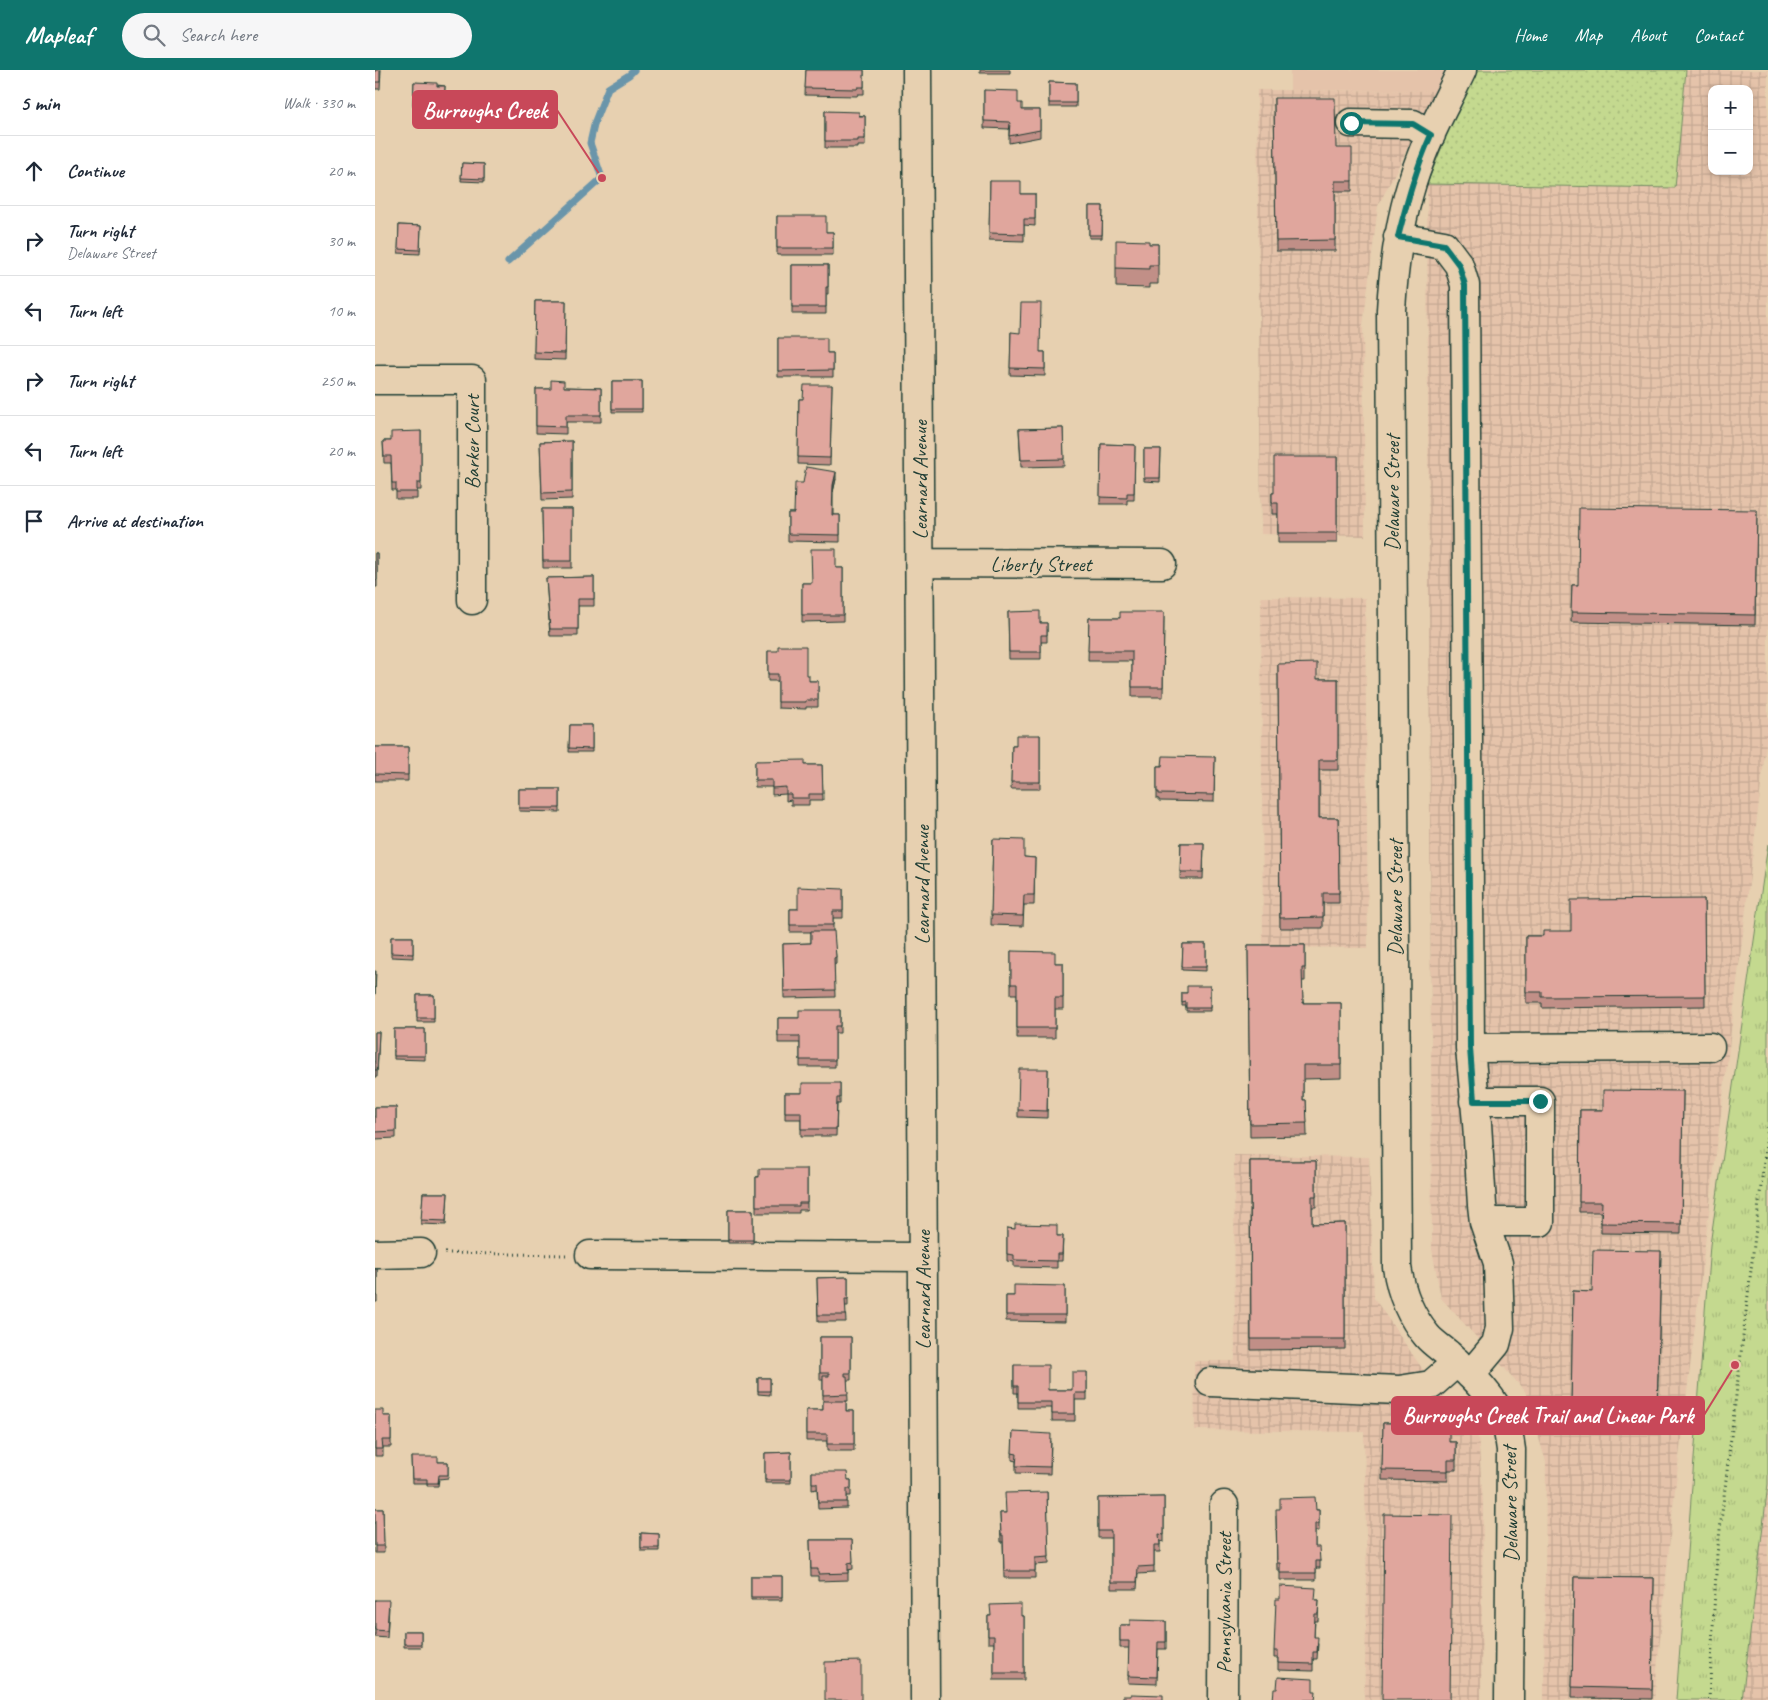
<!DOCTYPE html>
<html lang="en">
<head>
<meta charset="utf-8">
<style>
	:root { --surface:#fff; --page:#f6f6f7; --text:#1f2937; --muted:#747a83; --line:#e0e1e3; --accent:#0f766e }
	body { margin:0; font-family:Caveat,sans-serif; background:var(--page); color:var(--text) }
	.controls { position:absolute; right:15px; top:15px; display:grid; overflow:hidden; border-radius:10px; box-shadow:0 2px 8px #0003 }
	.controls button { width:45px; height:45px; display:grid; place-items:center; padding:0; border:0; border-bottom:1px solid var(--line); background:var(--surface); color:var(--text); font:25px sans-serif }
	.stop { position:absolute; width:15px; height:15px; margin:-11px; border:4px solid #0f766e; border-radius:50%; background:#fff }
	.stop.end { background:#0f766e; border-color:#fff; box-shadow:0 1px 5px #0008 }
	.list { margin:0; padding:0; list-style:none }
	h2 { display:flex; justify-content:space-between; align-items:center; height:65px; margin:0; padding:0 20px; font-size:21px }
	h2 small { font-size:16px; font-weight:400; color:var(--muted) }
	.list li { display:grid; grid-template-columns:32px 1fr auto; gap:15px; align-items:center; box-sizing:border-box; height:70px; padding:0 20px; border-top:1px solid var(--line) }
	.list b { display:block; font-size:19px; white-space:nowrap }
	.list p { margin:0; font-size:16px; white-space:nowrap; color:var(--muted) }
	.list em { font-size:16px; font-style:normal; color:var(--muted) }
	.icon { flex:none; width:28px; height:28px; fill:none; stroke:currentColor; stroke-width:2; stroke-linecap:round; stroke-linejoin:round }
	.map { position:relative; flex:none; width:1393px; height:1630px; overflow:hidden }
	header { display:flex; align-items:center; gap:30px; box-sizing:border-box; height:70px; padding:0 25px; background:var(--accent); color:#fff }
	header strong { font-size:24px }
	nav { display:flex; gap:28px; margin-inline-start:auto; font-size:18px }
	.search { width:350px; height:45px; background:var(--page); display:flex; align-items:center; gap:12px; box-sizing:border-box; padding:0 18px; border-radius:28px; color:var(--muted); font-size:19px }
	main { display:flex }
	aside { flex:1; background:var(--surface) }
	.map>svg:first-child { display:block }
</style>
</head>
<body>
<header>
<strong>Mapleaf</strong>
<div class="search"><svg class="icon" aria-label="search" viewBox="0 0 24 24"><circle cx="10" cy="10" r="6"/><path d="M15 15l6 6"/></svg>Search here</div>
<nav><a>Home</a><a>Map</a><a>About</a><a>Contact</a></nav>
</header>
<main>
<aside>
<h2>5 min<small>Walk · 330 m</small></h2>
<ul class="list">
<li><svg class="icon" aria-label="ahead" viewBox="0 0 24 24"><path d="M12 20V5M6 11l6-6 6 6"/></svg><div><b>Continue</b></div><em>20 m</em></li>
<li><svg class="icon" aria-label="right" viewBox="0 0 24 24"><path d="M7 20v-9h11M14 6l5 5-5 5"/></svg><div><b>Turn right</b><p>Delaware Street</p></div><em>30 m</em></li>
<li><svg class="icon" aria-label="left" viewBox="0 0 24 24"><path d="M17 20v-9H6M10 6l-5 5 5 5"/></svg><div><b>Turn left</b></div><em>10 m</em></li>
<li><svg class="icon" aria-label="right" viewBox="0 0 24 24"><path d="M7 20v-9h11M14 6l5 5-5 5"/></svg><div><b>Turn right</b></div><em>250 m</em></li>
<li><svg class="icon" aria-label="left" viewBox="0 0 24 24"><path d="M17 20v-9H6M10 6l-5 5 5 5"/></svg><div><b>Turn left</b></div><em>20 m</em></li>
<li><svg class="icon" aria-label="arrive" viewBox="0 0 24 24"><path d="M6 21V4h12l-3 4 3 4H6"/></svg><div><b>Arrive at destination</b></div></li>
</ul>
</aside>
<div class="map">
<svg width="1393" height="1630" viewBox="0 0 1393 1630">
	<defs>
		<pattern id="industrial-grid" width="8" height="8" patternUnits="userSpaceOnUse" patternTransform="scale(1.25)"><rect width="8" height="8" fill="#e5c3aa"/><path d="M0 4h8M4 0v8" fill="none" stroke="#c4a893"/></pattern>
		<pattern id="grass-dots" width="8" height="8" patternUnits="userSpaceOnUse" patternTransform="scale(1.25)"><rect width="8" height="8" fill="#c4d98f"/><path d="M2 2h.1M6 6h.1" fill="none" stroke="#a8bb7c" stroke-width="1.8" stroke-linecap="round"/></pattern>
		<pattern id="park-tufts" width="24" height="20" patternUnits="userSpaceOnUse" patternTransform="scale(1.25)"><rect width="24" height="20" fill="#c4d98f"/><path d="M3 7l-1-3M5 7V3M7 7l1-3M15 17l-1-3M17 17v-4M19 17l1-3" fill="none" stroke="#a8bb7c"/></pattern>
	</defs>
	<rect width="100%" height="100%" fill="#e7d0b0"/>
	<filter id="ink" filterUnits="userSpaceOnUse"><feTurbulence type="fractalNoise" baseFrequency=".02" numOctaves="2"/><feDisplacementMap in="SourceGraphic" scale="10" xChannelSelector="R" yChannelSelector="G"/><feConvolveMatrix kernelMatrix="1 2 1 2 8 2 1 2 1" color-interpolation-filters="sRGB"/></filter>
	<g filter="url(#ink)">
		<path fill="#e5c3aa" d="M915,0H1072L1062,21L915,20Z"/>
		<path fill="url(#industrial-grid)" fill-rule="evenodd" d="M1311,0H1393V658L1298,1436L1279,1630H1169L1171,1392L1150,1321L1066,1228L1057,1179L1052,114L1299,118ZM1337,19H1374V101H1337Z
			M882,20L1062,21L1003,136L988,256L990,466L886,464Z
			M886,527L990,528L993,878L888,877Z
			M859,1085L994,1087L999,1228L1055,1310L1103,1365L1108,1433L1106,1630H989L992,1520L989,1362L820,1360L819,1291H860Z
			M1393,1414V1630H1367V1625Z"/>
		<path fill="url(#grass-dots)" stroke="#728b62" d="M1102,0H1311L1300,118L1052,114L1080,44Z"/>
		<path fill="url(#park-tufts)" stroke="#728b62" d="M1393,774V1414L1367,1630H1301L1335,1175Z"/>
		<g fill="none" stroke-linecap="round" stroke-linejoin="round">
			<path stroke="#6a95aa" stroke-width="7" d="M133,192L227,108L215,73L220,51L233,18L254,5L259,0"/>
			<g stroke="#1f3d34" stroke-width="31">
				<path id="minor" d="M542,0L550,1630
					M1087,0C1073,30 1056,59 1045,90C1026,138 1019,189 1016,240L1022,1197C1026,1223 1035,1246 1052,1266C1058,1273 1066,1278 1073,1284C1096,1305 1121,1328 1132,1358C1134,1365 1135,1373 1136,1380L1134,1630
					M976,53L1038,54L1056,65
					M1023,167L1069,175L1084,195L1090,215L1095,978L1102,1053L1107,1135L1109,1152L1123,1193L1125,1258L1121,1274L1095,1305
					M0,310H97V530
					M545,493L787,494
					M1095,978L1335,977
					M1099,1031H1165V1152H1109
					M0,1184L46,1183
					M215,1185L548,1187
					M835,1312L1024,1320L1056,1315L1082,1292
					M848,1630L849,1435"/>
			</g>
			<path stroke="#1f3d34" stroke-width="3" stroke-dasharray="1 4" stroke-linecap="butt" d="M70,1183L191,1185
				M1334,1630L1342,1485L1393,1057"/>
			<use href="#minor" stroke="#e7d0b0" stroke-width="28"/>
		</g>
		<path fill="#c18f87" stroke="#1f3d34" d="M0,0H6L5,19H0Z
			M431,0H489V24H483L482,26L430,25Z
			M605,0H635V3H605Z
			M39,12L70,16L69,36H61V38L38,37Z
			M674,12L701,13V37H674Z
			M609,20L643,33L647,40H665V67L634,73V59L609,58Z
			M899,28L961,78L977,111V121H960V181H901Z
			M450,41L490,46V76H483V78H450Z
			M87,93L109,94V112L86,111Z
			M615,111L646,124H660V156L649,155V171L614,170Z
			M714,136H728L727,168H714Z
			M402,146L451,162H458V185H402Z
			M24,155L46,156L45,184L23,183Z
			M774,174H783V214H774V218L741,217V198Z
			M417,195H453V224H451V244H417Z
			M160,231H191L190,290L159,289Z
			M636,262L665,282H670V306L635,305Z
			M403,268L452,283H458V307H403Z
			M237,311H267V342H237Z
			M457,315L455,395L423,394L424,329H428Z
			M189,317L226,318V352H191V364L161,363V319H176Z
			M688,358L689,396L646,397L644,359Z
			M46,361V420H42V429H21V420H17L16,393H9L8,371H16Z
			M197,371V429L167,430L165,372Z
			M726,374L760,375L759,430H752V434H725Z
			M769,379H786L785,412L769,411Z
			M962,387V473H903V444H897V423H899Z
			M461,409L458,422V445H465V472L413,471V443H419L428,413Z
			M167,439H197V498H168Z
			M1382,440L1380,555L1196,552L1197,515H1203Z
			M0,483H2V517H0Z
			M461,498H468V551L427,552V513H437Z
			M219,507V536H203V566H175L171,508Z
			M633,542L665,553H672V572H666V589H634Z
			M789,542L788,627H757V591H713L714,548H745Z
			M393,581L431,605L434,611H443V637H431V639L403,638V611H393Z
			M903,594L942,609H963V700H944V748H963L964,833H948V858H905Z
			M195,655H217V682H194Z
			M665,665V719H636L637,676H641Z
			M0,677H33V711H0Z
			M840,687L839,732L784,731V729H782V696H787Z
			M380,691L430,695H447L448,730H434V735H416V730L411,731V724L397,725V717H380Z
			M144,719H185V742L144,741Z
			M618,769L649,787L660,788L659,835H649L648,856L616,855Z
			M806,773H829L828,809H805Z
			M468,819V848H458V861L461,887V894L459,895L460,927L409,928L408,874L436,873V862H415V839H423Z
			M1329,829L1330,936L1167,938V933H1151V866H1168L1196,861Z
			M16,867H38V888L16,887Z
			M808,874H831V901L807,900Z
			M873,875H930V911H927L928,933H966V1008L928,1009V1030H931L932,1066L875,1067Z
			M636,881L680,893H688V939H680V968H642V924H636Z
			M835,916V941H811V936H807V923H812Z
			M42,925H59V952H42Z
			M465,940V963H460V997H425V973H403V948H424Z
			M19,959H50V990L19,989Z
			M0,962H4L2,1007H0Z
			M673,999L672,1048L643,1047V1040Z
			M465,1013V1034H462L461,1066H426V1049H410V1023H427Z
			M1308,1021L1306,1164L1226,1163V1142H1204L1205,1040H1228Z
			M0,1037H21V1068L0,1069Z
			M875,1091H941V1137H937V1154L970,1153V1279L876,1280Z
			M432,1099V1140H424V1143H381V1107Z
			M48,1123H73L71,1155L46,1154Z
			M353,1140H378V1173H353Z
			M632,1158L682,1166H688L687,1191H682V1198L639,1197V1192L632,1191Z
			M1286,1181L1282,1350L1196,1349L1198,1221L1217,1222Z
			M0,1199H2V1232H0Z
			M473,1207V1236H470L471,1252H443L442,1208Z
			M690,1216V1252L631,1251V1226H639Z
			M445,1267H476V1310H472L473,1331H471V1341H479V1381H452V1371H431V1340H448V1310H445Z
			M639,1295L673,1320H697L712,1302V1330H700V1351H677V1338H643V1323H639Z
			M383,1308H395V1325L383,1324Z
			M0,1340L8,1346H16V1377H8V1386H0Z
			M1008,1353H1062L1074,1372H1081V1400H1073V1411L1007,1410Z
			M638,1362L676,1371L675,1404L641,1403V1391L637,1390Z
			M416,1382V1413H390V1383Z
			M36,1387L63,1392H73V1408L64,1409L63,1416H52V1413H37Z
			M437,1402L473,1410H476V1426H472V1438L443,1439L442,1419L437,1420Z
			M672,1422L674,1494L660,1495V1508H629L628,1472H626L625,1443H631Z
			M789,1427V1472L785,1471V1482H779V1503L763,1504L762,1519H736V1468H723V1428Z
			M0,1439H8L9,1483H0Z
			M905,1439L944,1440V1461H940V1477L945,1491V1498H941V1510H905V1500H902L901,1446Z
			M266,1463L284,1464V1481H266Z
			M435,1470H477L478,1499L473,1500V1510L443,1511V1506H436Z
			M376,1506H407V1530H376Z
			M1199,1507L1279,1508L1277,1629L1197,1628Z
			M0,1530L14,1537L12,1568L0,1567Z
			M940,1530H944L943,1551H940L939,1567L943,1574L942,1589H938V1601L903,1600V1588H899V1581Z
			M613,1546H649V1610H619V1573H613Z
			M791,1551V1579H783L782,1614L753,1613L754,1578H745V1555H755Z
			M29,1561H46V1577H29Z"/>
		<path fill="#9d746e" stroke="#1f3d34" d="M461,402V409L458,422V415Z"/>
		<path fill="#e0a69d" stroke="#1f3d34" d="M0,0H5V12H0Z
			M431,0H489V17H483L482,19L430,18Z
			M39,12L62,13V16H70L69,33L61,32V35L38,34Z
			M674,12L701,13V33H674Z
			M609,20L643,21V33H647V40H665V60L634,66L635,52L609,51Z
			M899,28H960L961,78H977V111H960V170L901,171Z
			M450,41L484,42V46H490V69H483V71H450Z
			M87,93L109,94V109L86,108Z
			M615,111H646V124H660V149H649V164L614,163Z
			M714,136H728L727,165H714Z
			M402,146H451V162H458V178H402Z
			M24,155L46,156L45,180L23,179Z
			M741,170L774,171V174H783V195H774V199L741,198Z
			M417,195H453V217H451V237H417Z
			M160,231H191L190,283L159,282Z
			M646,233H666L665,282H670V299L635,298L636,262L645,263Z
			M403,268H452V283H458V300L403,301Z
			M176,310L189,311V317L226,318V345H191V357L161,356V319H176Z
			M237,311H267V339H237Z
			M429,315H457L455,388L423,387L424,329H428Z
			M688,358L689,389L646,390L644,359Z
			M46,361V413H42V422H21V413H17L16,386H9L8,371H16V362Z
			M197,371V422L167,423L165,372Z
			M726,374L760,375L759,423H752V428L725,427Z
			M769,379H786L785,408H769Z
			M899,387H962V463H903V433H897V423H899Z
			M431,397L461,402L458,415L457,445H465V465L413,464V443H419L420,413H428Z
			M1204,438L1382,440L1380,545L1196,542L1197,515H1203Z
			M167,439H197V491H168Z
			M436,479H461V498H468V545H427V513H437Z
			M0,483H2V510H0Z
			M219,507V529H203V559H175L171,508Z
			M665,541V553H672V565H666V582H634L633,542Z
			M745,542H789L788,617H757V581H713L714,548H745Z
			M403,576H431V605H434V611H443V630H431V632H403V604H393V581H403Z
			M942,593V609H963V690H944V748H963L964,823H948V847L905,848L903,594Z
			M195,655H217V679L194,678Z
			M641,665H665V712H636L637,676H641Z
			M0,677H33V705L0,704Z
			M788,686L840,687L839,725L784,724V722H782V696H787Z
			M430,690V695H447L448,724H434V728H416V724H411V717L397,718V710H380V691Z
			M144,719H185V738H144Z
			M618,769L649,770V787L660,788L659,825H649L648,846L616,845Z
			M806,773H829L828,802H805Z
			M423,817L468,819V841H458V855H415V839H423Z
			M1329,829L1330,926L1167,927V922H1151V866H1168V861H1196V830Z
			M436,861H459L461,887L459,888L460,920L409,921L408,874L436,873Z
			M16,867H38V884L16,883Z
			M808,874H831V897H807Z
			M873,875H930V898H927L928,933H966V995H928V1030H931L932,1053L875,1054Z
			M636,881L680,882V893H688V928H680V958H642V914H636Z
			M0,901H1L0,925Z
			M812,916H835V938H811V932L807,933V923H812Z
			M42,925H59V948H42Z
			M424,940H465V956H460V990H425V966H403V948H424Z
			M19,959H50V986H19Z
			M0,962H4L2,1000H0Z
			M644,999H673L672,1041L643,1040Z
			M427,1013H465V1028H462L461,1059H426V1042H410V1023H427Z
			M1228,1020L1308,1021L1306,1154L1226,1153L1227,1132H1204L1205,1040H1228Z
			M0,1037H21V1061L0,1062Z
			M875,1091H941V1126H937V1154L970,1153V1269H876Z
			M384,1099H432V1133H424V1136H381V1107H384Z
			M48,1123H73L71,1151L46,1150Z
			M353,1140H378V1170H353Z
			M640,1154L682,1155V1166H688L687,1184H682V1191L639,1190V1185L632,1184V1158L640,1159Z
			M1218,1180L1286,1181L1282,1340L1196,1338L1198,1221L1217,1222Z
			M0,1199H2V1226L0,1225Z
			M473,1207V1229H470L471,1245H443L442,1208Z
			M639,1215L690,1216V1245H631V1226H639Z
			M445,1267H476V1303H470V1306H472L473,1324L448,1325V1306H454V1303H445Z
			M639,1295H673V1320H697V1302H712V1323H700V1344H677V1332H643V1316H639Z
			M383,1308H395V1321H383Z
			M448,1331H471V1341H479V1374H452V1364H431V1340H448Z
			M0,1340H8V1346H16V1370H7L8,1379H0Z
			M1032,1345L1062,1346V1353H1074V1372H1081V1390H1073V1401L1007,1400L1008,1353H1032Z
			M638,1362L676,1364L675,1397L641,1396L642,1384L637,1383Z
			M416,1382V1410H390V1383Z
			M36,1387H63V1392H73V1405H64L63,1413H52V1409H37Z
			M437,1402H472L473,1410H476V1419H472V1432H443L442,1413H437Z
			M672,1422L674,1487L660,1488V1501H629L628,1465H626L625,1443H631L630,1423Z
			M789,1427V1465L784,1464L785,1475H779V1496L763,1497L762,1512H736V1461H723V1428Z
			M940,1427L941,1440H944V1454H940V1477H944L945,1491H941V1503H905V1493H902L901,1439H905V1428Z
			M0,1439H8L9,1476H0Z
			M1009,1444L1077,1445L1075,1630H1007Z
			M266,1463L284,1464V1478H266Z
			M435,1470H477L478,1492L473,1493V1503L443,1504V1499H436Z
			M376,1506H407V1527H376Z
			M1199,1507L1279,1508L1277,1619L1197,1617Z
			M905,1516L941,1518L940,1530H944L943,1544H940L939,1567H943L942,1582H938V1594L903,1593V1581H899L901,1529H905Z
			M0,1530H14L12,1561L0,1560Z
			M646,1534V1546H649V1603H619V1566H613V1546H616L615,1535Z
			M755,1550L791,1551V1572H783L782,1607L753,1606L754,1571H745V1555H755Z
			M29,1561H46V1574H29Z
			M486,1591V1630H450V1592Z
			M903,1607L938,1609V1621H941L940,1630H898L899,1619H902Z
			M756,1624L788,1625V1630H748V1626H756Z"/>
	</g>
	<g fill="none" stroke-linecap="round" stroke-linejoin="round" filter="url(#ink)">
		<path stroke="#0f766e" stroke-width="6" d="M976,53L1038,54L1056,65C1041,98 1032,132 1023,167L1069,175L1084,195L1090,215L1095,978L1099,1031H1165"/>
	</g>
	<g text-anchor="middle" stroke-width="5" stroke-linejoin="round" paint-order="stroke">
		<g font-size="21" fill="#1f3d34" stroke="#e7d0b0">
			<text transform="translate(97 372) rotate(-90)" y="7">Barker Court</text>
			<text transform="translate(545 410) rotate(-90)" y="7">Learnard Avenue</text>
			<text transform="translate(1017 423) rotate(-90)" y="7">Delaware Street</text>
			<text x="666" y="501">Liberty Street</text>
			<text transform="translate(547 815) rotate(-90)" y="7">Learnard Avenue</text>
			<text transform="translate(1020 828) rotate(-90)" y="7">Delaware Street</text>
			<text transform="translate(548 1220) rotate(-90)" y="7">Learnard Avenue</text>
			<text transform="translate(1135 1434) rotate(-91)" y="7">Delaware Street</text>
			<text transform="translate(849 1533) rotate(-90)" y="7">Pennsylvania Street</text>
		</g>
	</g>
	<path fill="none" stroke="#c84859" stroke-width="2" d="M227 108L182 40M1360 1295L1329 1345"/>
	<g fill="#c84859" stroke="#e7d0b0" stroke-width="2">
		<circle cx="227" cy="108" r="5"/>
		<circle cx="1360" cy="1295" r="5"/>
	</g>
	<g fill="#c84859" stroke="#c84859" stroke-width="2">
		<rect x="38" y="21" width="144" height="37" rx="5"/>
		<rect x="1017" y="1327" width="312" height="37" rx="5"/>
	</g>
	<g font-size="22" text-anchor="middle" font-weight="bold" fill="#fff">
		<text x="110" y="48">Burroughs Creek</text>
		<text x="1173" y="1353">Burroughs Creek Trail and Linear Park</text>
	</g>
</svg>
<div class="controls">
<button>+</button>
<button>−</button>
</div>
<div class="stop" style="left:976px;top:53px"></div>
<div class="stop end" style="left:1165px;top:1031px"></div>
</div>
</main>
</body>
</html>
